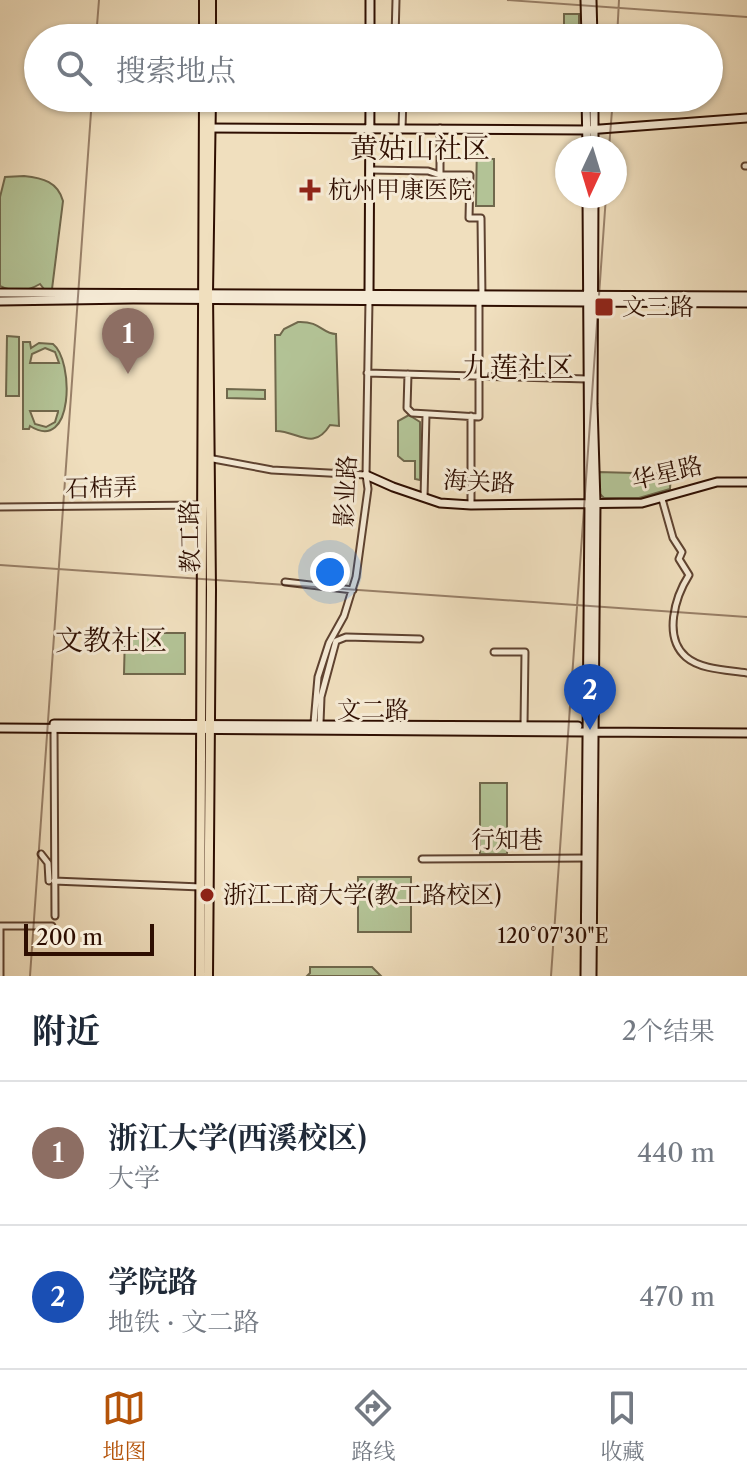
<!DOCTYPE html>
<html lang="zh">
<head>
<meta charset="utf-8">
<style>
	:root { --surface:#fff; --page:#f6f6f7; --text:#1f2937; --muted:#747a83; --line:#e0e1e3; --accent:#b45309 }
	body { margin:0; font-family:"Libre Caslon Text","Noto Serif SC",serif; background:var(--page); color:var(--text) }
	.compass { position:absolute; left:555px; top:136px; width:72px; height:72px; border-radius:50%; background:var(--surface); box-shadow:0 2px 6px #0004; rotate:184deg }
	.scale { position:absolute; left:24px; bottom:20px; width:130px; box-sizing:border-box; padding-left:8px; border:4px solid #2e0e01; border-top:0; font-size:22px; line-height:28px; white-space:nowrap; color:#2e0e01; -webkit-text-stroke:6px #f5ead5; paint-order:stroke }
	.you { position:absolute; left:330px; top:572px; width:28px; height:28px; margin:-20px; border:6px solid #fff; border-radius:50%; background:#1a73e8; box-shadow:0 0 0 12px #1a73e833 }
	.badge { display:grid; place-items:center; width:52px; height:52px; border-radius:50%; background:var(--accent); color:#fff; font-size:26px; font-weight:700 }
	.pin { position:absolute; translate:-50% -66px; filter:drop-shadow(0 2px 4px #0008) }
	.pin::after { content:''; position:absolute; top:42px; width:28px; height:24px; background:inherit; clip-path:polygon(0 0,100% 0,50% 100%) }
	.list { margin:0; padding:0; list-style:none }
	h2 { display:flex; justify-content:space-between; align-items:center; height:104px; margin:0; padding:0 32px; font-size:34px }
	h2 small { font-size:26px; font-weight:400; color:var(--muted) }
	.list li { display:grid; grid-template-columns:52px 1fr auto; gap:24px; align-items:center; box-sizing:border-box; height:144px; padding:0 32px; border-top:2px solid var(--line) }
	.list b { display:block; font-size:30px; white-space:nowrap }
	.list p { margin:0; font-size:26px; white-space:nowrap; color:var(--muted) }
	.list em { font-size:26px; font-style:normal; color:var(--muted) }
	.icon { flex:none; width:44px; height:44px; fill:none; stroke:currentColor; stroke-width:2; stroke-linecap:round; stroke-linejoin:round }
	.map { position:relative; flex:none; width:747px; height:976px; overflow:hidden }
	.search { position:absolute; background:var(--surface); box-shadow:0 2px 6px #0004; left:24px; right:24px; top:24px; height:88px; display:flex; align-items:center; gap:20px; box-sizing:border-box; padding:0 28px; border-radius:44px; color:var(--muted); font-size:30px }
	.sheet { height:392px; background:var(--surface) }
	nav { display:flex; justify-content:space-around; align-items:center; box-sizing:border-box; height:112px; border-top:2px solid var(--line); background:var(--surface); font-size:22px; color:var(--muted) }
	nav a { display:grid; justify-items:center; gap:4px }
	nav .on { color:var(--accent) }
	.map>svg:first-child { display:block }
</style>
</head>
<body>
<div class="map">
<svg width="747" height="976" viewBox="0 0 747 976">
	<rect width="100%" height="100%" fill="#f0dfbe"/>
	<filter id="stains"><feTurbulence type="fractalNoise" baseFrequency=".0025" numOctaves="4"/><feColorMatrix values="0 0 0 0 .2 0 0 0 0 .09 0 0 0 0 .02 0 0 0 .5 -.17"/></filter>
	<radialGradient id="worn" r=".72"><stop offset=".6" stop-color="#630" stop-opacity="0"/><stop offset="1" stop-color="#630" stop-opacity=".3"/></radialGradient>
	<path fill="#b3c396" stroke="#70684c" stroke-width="2" fill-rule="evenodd" d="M564,14H579V38H564Z
		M477,139V151H485V159H494V206H476Z
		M24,176C43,178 58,182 63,201L52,289H44L40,284C28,291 14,293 0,286V197L5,177Z
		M298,322C321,321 322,334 336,334L339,426L330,425C313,452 298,431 276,431L275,335H280L284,329Z
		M7,336L19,337V396H6Z
		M23,342H30L31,348L39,343L53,344C74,360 74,454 30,426L29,429H23ZM45,348L55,352L59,363H30L32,354ZM30,411H58V412L55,422L46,427L35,424Z
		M227,389L265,390V399L227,398Z
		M409,415L420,422V480L415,479V461H404L398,456V421Z
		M598,472L671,474L670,489L639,498H604L598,492Z
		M125,633H185V674H124Z
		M480,783H507V854H480Z
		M358,877H411V932H358Z
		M310,967H372L381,976H307L310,973Z"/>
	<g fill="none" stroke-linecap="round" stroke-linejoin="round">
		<g stroke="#5e4230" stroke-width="9">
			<path id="street" d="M395,38L396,0
				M440,128V175
				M402,129L403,98
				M745,166H747
				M370,170L428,171L440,175H470L469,218H481L482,297
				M367,373L587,379
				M408,374L407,408L412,413L479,417V302
				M208,458L272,470L366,475
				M424,498L426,414
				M662,499L673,538L682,552L679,559L689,575C675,597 663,637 686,657C701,670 729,670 747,673
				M471,505V416
				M0,507L202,505
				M285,582L353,590
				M494,652H525L524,725
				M314,723L318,677L329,643L344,616L356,577L368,489L366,475L369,301
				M320,723L321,697L336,641L346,637L420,639
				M54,729L55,916
				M41,854L48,863L49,881
				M422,859L589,858
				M54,881L201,887
				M0,926H52
				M0,976V926"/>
		</g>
		<g stroke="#2e0e01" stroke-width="11">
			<path id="secondary" d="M585,0L586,38
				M592,0L593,38
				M370,38V0
				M586,98L587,148
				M594,98V148
				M206,128L587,130L747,118
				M0,293L747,296
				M369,295L370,98
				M0,301L133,299L747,303
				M366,475L393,487L440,503L471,505L642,503L717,482H747
				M54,724L578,726
				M0,728C249,732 498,729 747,733
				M585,976L589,503L587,196
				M592,976L596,503L593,404L594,196"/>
		</g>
		<g stroke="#2e0e01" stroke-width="12">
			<path id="primary" d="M204,0V38
				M211,0V38
				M200,976L204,98
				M208,976L211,589L208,293L211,98"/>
		</g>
		<use href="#street" stroke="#f5ead5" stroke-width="5"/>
		<use href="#secondary" stroke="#f5ead5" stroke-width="7"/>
		<use href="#primary" stroke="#f0dfbe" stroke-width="8"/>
	</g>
	<path fill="none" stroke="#2e0e01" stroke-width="2" stroke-opacity="0.45" d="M507,0L747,17M96,38L99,0M617,38L619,0M609,148L613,98M0,565L747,617M30,976L92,98M551,976L606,196"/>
	<g fill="#8f2418" stroke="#f5ead5" stroke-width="3">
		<path d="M306 178h8v8h8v8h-8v8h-8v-8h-8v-8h8z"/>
		<rect x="594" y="297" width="20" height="20" rx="4"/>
		<circle cx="207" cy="895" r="8"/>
	</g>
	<g text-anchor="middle" stroke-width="6" stroke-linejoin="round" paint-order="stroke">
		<g font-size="24" fill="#2e0e01" stroke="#f5ead5" text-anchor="start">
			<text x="328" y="198">杭州甲康医院</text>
			<text x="622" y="315">文三路</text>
			<text x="223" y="903">浙江工商大学(教工路校区)</text>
		</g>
		<g font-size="24" fill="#2e0e01" stroke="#f5ead5">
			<text transform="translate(667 473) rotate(-13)" y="8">华星路</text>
			<text transform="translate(479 482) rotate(3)" y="8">海关路</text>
			<text transform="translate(101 488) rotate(-1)" y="8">石桔弄</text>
			<text transform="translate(346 491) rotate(-87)" y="8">影业路</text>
			<text transform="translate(190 537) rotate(-91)" y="8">教工路</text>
			<text x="373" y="718">文二路</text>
			<text x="507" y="848">行知巷</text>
		</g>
		<g font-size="28" fill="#2e0e01" stroke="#f5ead5">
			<text x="420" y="158">黄姑山社区</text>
			<text x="518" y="377">九莲社区</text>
			<text x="111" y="650">文教社区</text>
		</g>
	</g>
	<g font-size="20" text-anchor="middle" fill="#2e0e01" stroke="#f5ead5" stroke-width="6" stroke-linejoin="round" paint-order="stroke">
		<text x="553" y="943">120°07'30"E</text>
	</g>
	<rect width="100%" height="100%" filter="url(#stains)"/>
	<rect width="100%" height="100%" fill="url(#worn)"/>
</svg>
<svg class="compass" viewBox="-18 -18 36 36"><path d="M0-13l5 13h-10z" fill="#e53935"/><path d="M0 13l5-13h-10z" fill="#747a83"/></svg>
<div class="scale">200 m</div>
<div class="you"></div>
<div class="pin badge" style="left:128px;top:374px;background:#8d6e63">1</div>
<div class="pin badge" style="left:590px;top:730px;background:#1a4fb4">2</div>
<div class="search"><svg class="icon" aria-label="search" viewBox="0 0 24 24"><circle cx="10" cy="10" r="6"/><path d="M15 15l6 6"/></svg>搜索地点</div>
</div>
<section class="sheet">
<h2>附近<small>2个结果</small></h2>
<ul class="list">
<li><span class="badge" style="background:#8d6e63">1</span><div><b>浙江大学(西溪校区)</b><p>大学</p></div><em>440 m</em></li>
<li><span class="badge" style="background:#1a4fb4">2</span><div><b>学院路</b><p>地铁 · 文二路</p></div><em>470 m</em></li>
</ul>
</section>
<nav>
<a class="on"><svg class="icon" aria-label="map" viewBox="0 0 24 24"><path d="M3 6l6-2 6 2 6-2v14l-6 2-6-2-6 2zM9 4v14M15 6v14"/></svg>地图</a>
<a><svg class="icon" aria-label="directions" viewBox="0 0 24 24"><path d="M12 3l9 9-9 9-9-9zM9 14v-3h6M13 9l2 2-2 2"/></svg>路线</a>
<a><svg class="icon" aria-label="saved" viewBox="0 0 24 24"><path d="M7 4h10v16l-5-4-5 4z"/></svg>收藏</a>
</nav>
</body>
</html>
